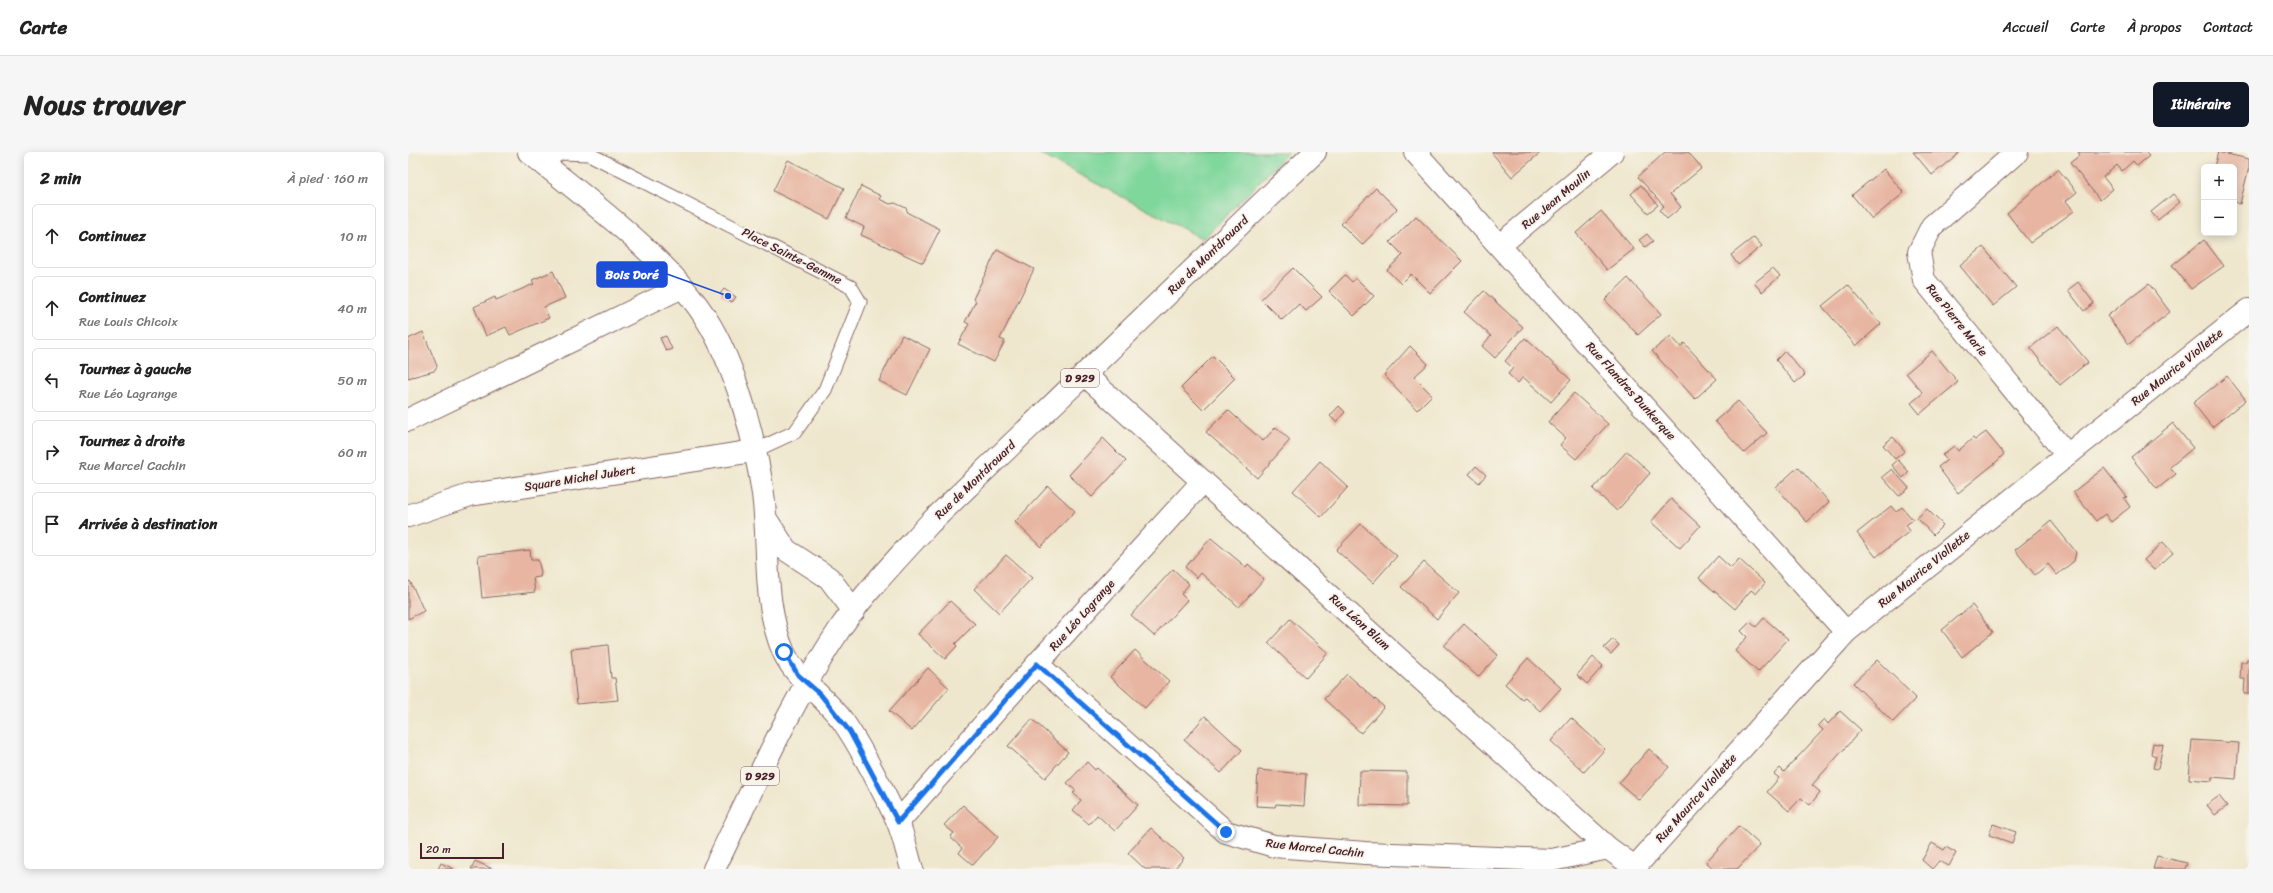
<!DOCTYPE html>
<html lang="fr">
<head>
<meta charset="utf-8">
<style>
	:root { --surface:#fff; --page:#f6f6f6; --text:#222; --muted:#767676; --line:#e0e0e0; --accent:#111827 }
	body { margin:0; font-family:Sriracha,sans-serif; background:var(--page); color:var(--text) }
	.controls { position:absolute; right:12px; top:12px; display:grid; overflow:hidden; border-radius:6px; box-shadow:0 2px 10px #0003 }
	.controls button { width:36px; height:36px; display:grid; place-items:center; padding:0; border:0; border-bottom:1px solid var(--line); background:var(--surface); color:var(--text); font:20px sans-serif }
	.scale { position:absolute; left:12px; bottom:10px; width:84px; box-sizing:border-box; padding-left:4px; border:2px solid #4a1f2b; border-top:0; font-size:11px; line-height:14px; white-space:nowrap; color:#4a1f2b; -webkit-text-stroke:3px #f7f3e8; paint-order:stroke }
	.stop { position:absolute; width:12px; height:12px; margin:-9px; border:3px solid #1a73e8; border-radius:50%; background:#fff }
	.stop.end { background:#1a73e8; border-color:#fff; box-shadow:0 1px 4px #0008 }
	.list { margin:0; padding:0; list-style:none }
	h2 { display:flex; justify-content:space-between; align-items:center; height:52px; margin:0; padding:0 16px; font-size:17px }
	h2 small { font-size:13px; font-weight:400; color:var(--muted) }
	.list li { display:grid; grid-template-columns:26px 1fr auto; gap:12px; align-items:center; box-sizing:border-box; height:64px; margin:0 8px 8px; padding:0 8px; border:1px solid var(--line); border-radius:6px }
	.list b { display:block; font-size:15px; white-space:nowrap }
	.list p { margin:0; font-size:13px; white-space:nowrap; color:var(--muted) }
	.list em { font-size:13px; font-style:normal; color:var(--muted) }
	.icon { flex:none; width:22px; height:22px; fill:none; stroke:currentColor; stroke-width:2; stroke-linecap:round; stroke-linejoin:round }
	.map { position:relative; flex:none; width:1841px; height:717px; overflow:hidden; border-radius:6px }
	header { display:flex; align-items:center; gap:24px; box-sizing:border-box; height:56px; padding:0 20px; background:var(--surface); border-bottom:1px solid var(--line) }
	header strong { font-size:19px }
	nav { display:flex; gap:22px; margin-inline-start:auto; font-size:14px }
	.intro { display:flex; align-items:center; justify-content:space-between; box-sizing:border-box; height:96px; padding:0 24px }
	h1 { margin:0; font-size:28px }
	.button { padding:10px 18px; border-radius:6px; background:var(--accent); color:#fff; font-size:14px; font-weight:700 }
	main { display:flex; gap:24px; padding:0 24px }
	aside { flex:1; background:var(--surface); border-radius:6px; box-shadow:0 2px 10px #0003 }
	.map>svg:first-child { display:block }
</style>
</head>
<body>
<header>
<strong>Carte</strong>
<nav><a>Accueil</a><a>Carte</a><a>À propos</a><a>Contact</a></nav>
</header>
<div class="intro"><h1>Nous trouver</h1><a class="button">Itinéraire</a></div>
<main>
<aside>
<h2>2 min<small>À pied · 160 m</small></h2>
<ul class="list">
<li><svg class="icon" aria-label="ahead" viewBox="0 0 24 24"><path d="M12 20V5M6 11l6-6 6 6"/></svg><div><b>Continuez</b></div><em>10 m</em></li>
<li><svg class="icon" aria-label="ahead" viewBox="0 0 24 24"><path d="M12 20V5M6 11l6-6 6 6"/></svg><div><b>Continuez</b><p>Rue Louis Chicoix</p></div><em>40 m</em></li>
<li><svg class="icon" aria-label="left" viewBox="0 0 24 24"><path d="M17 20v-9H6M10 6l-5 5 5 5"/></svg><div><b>Tournez à gauche</b><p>Rue Léo Lagrange</p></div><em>50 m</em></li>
<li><svg class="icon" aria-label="right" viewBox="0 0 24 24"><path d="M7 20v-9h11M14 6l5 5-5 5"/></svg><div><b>Tournez à droite</b><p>Rue Marcel Cachin</p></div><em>60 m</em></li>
<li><svg class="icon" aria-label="arrive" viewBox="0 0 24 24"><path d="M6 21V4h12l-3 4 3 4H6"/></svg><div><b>Arrivée à destination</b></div></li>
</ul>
</aside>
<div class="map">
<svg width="1841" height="717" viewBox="0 0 1841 717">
	<rect width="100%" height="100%" fill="#f7f3e8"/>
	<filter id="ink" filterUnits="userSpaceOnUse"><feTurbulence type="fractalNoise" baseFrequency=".025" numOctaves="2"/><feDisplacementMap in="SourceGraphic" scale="8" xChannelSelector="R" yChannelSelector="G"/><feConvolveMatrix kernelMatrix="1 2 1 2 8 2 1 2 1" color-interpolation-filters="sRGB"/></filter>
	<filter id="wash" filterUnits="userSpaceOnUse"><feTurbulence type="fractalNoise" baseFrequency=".012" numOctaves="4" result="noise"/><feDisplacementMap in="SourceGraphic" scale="16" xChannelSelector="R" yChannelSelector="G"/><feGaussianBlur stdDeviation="0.9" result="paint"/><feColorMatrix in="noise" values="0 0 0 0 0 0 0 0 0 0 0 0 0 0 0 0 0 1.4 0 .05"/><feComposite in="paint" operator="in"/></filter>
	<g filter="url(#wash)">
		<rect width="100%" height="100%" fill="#efe7cd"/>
		<path fill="#80d79c" stroke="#657b64" d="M628,0H881L795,87Z"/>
		<g id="blocks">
			<path fill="#e7b5a1" d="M1085,0H1133L1104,25L1084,1Z
				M1257,0H1280L1294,16L1262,42L1273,55L1259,67L1251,58L1256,54L1230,25Z
				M1505,0H1552L1524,23Z
				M1670,0H1737L1741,4L1729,14L1725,9L1714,19L1709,13L1695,25L1705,37L1692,48L1662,11L1672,3Z
				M1810,0L1841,7V15L1832,52L1826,50V15H1806Z
				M380,8L436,36L421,67L365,39Z
				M1476,17L1496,41L1464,67L1444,43Z
				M1650,17L1669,40L1658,49L1666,59L1622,91L1599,61Z
				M1233,33L1250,53L1240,61L1223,42Z
				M453,34L473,44L471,47L482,52L487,51L498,56L500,61L532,77L515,111L453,83L456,75L438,66Z
				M968,36L989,57L954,93L933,72Z
				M1765,42L1772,50L1750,68L1743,60Z
				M1193,59L1226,97L1199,118L1168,81Z
				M1008,64L1054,109L1022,141L1003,122L993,132L979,118L995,103L982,90Z
				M1239,82L1245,89L1237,95L1231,88Z
				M1346,85L1354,94L1330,113L1323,103Z
				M1796,88L1816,114L1783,137L1764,113Z
				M1575,95L1608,135L1585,154L1552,114Z
				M589,98L626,117L592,187L597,189L586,210L550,192L561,172L557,170L568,149L565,147Z
				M885,116L914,145L898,159L891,152L874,168L853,147Z
				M1365,116L1372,124L1354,140L1346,131Z
				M145,119L157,146L136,155L141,166L102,183L98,175L78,184L66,155L87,145L88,148L126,132L124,128Z
				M937,123L944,130L948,126L966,144L946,164L921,139Z
				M1220,126L1253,162L1230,183L1197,148Z
				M1670,130L1686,151L1676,159L1660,138Z
				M1741,132L1762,160L1721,192L1699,164Z
				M1440,133L1473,172L1448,194L1414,154Z
				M316,137L328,145L324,150L312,142Z
				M1076,139L1115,175L1087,206L1074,194L1083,184L1056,160Z
				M1650,174L1680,210L1652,233L1622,196Z
				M15,180L29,214L26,219L0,226V187Z
				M494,183L522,197L499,243L471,229Z
				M258,184L264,197L258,199L252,186Z
				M1263,184L1273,195L1276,191L1309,227L1287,247L1244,199Z
				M1117,186L1163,228L1143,250L1115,225L1110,231L1100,222L1105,216L1097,209Z
				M1002,194L1020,212L1006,225L1024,243L1009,258L976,223Z
				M1377,199L1397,223L1387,231L1368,208Z
				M1524,199L1550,230L1512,262L1503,251L1515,241L1498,221Z
				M805,204L827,226L795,258L773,236Z
				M1819,224L1838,248L1804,275L1785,251Z
				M1166,241L1200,272L1168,307L1152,293L1158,286L1140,270Z
				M1330,249L1359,281L1336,301L1307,269Z
				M931,254L937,260L928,270L922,264Z
				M820,258L855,289L868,275L882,288L849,326L798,280Z
				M1765,271L1785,296L1762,315L1768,322L1749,337L1723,305Z
				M1578,280L1596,302L1586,312L1550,341L1530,315L1539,308L1534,303L1546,294L1550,299L1565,286L1567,288Z
				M1485,285L1497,299L1487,307L1475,293Z
				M695,286L718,309L684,345L661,323Z
				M1219,299L1242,321L1209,359L1185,337Z
				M1490,308L1501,320L1495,326L1484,313Z
				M912,309L940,335L913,365L885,339Z
				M1068,314L1078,323L1071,331L1061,322Z
				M1390,315L1421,350L1399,370L1368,335Z
				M1696,316L1719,345L1716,346L1722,355L1703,370L1697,362L1688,369L1665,340Z
				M1484,317L1501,336L1491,344L1474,325Z
				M640,334L667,359L633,395L607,370Z
				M1263,347L1292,374L1272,396L1243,370Z
				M1483,354L1488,360L1494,355L1505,368L1498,373L1502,379L1468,405L1449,381Z
				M1519,357L1535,373L1525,383L1509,366Z
				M1643,369L1668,400L1666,409L1649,423L1640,412L1627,423L1607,398Z
				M953,372L989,404L965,431L928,398Z
				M803,386L838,415L840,412L856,427L831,455L793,421L789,426L777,415Z
				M1755,390L1765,401L1746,418L1736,408Z
				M122,398L123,408H130L133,420L132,425L125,426L127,440L74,446L70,404Z
				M598,403L624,426L591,461L566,437Z
				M1310,404L1323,416L1331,407L1357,431L1348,442L1343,438L1327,457L1291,426Z
				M1016,410L1051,441L1029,467L993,435Z
				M765,417L781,432L773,442L779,448L746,484L723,463Z
				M2,429L16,459L0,467V430Z
				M542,449L567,472L547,492L549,494L537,507L510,482Z
				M1564,453L1585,480L1554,505L1534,478Z
				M1356,466L1380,487L1350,520L1327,499L1339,485L1333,479L1342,470L1348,475Z
				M882,467L920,501L898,526L860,491Z
				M1056,472L1090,503L1070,525L1036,494Z
				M1205,487L1211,493L1203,502L1196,496Z
				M200,493L203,526H207L210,548L169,552L163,497Z
				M727,498L761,529L737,556L702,525Z
				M1185,505L1195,514L1179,532L1169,523Z
				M1120,506L1153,536L1132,559L1117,545L1114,547L1097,532Z
				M1839,507H1841V542H1836L1837,527H1832L1833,510H1838Z
				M1469,508L1508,546L1485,570L1445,531Z
				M520,516L541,536L504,579L481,559Z
				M939,522L976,555L953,581L916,547Z
				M1432,559L1453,578L1404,633L1412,640L1402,653L1393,646L1381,659L1359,640L1371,626L1366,622L1372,616L1376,620L1415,578L1410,573L1416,567L1420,572Z
				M797,564L834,598L813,621L776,588Z
				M1163,566L1197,597L1176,620L1143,589Z
				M624,567L660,600L637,626L600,594Z
				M1784,588L1831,591L1828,627L1804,625V629L1781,627Z
				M1745,591L1755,593L1750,617L1745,616L1748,604L1743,602Z
				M1241,597L1261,615L1231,648L1211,631Z
				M679,610L687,618L689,616L730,653L707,679L689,663L681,672L665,658L673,648L665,641L668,639L659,631Z
				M850,618L898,622L896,654L868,652L867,655L848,654Z
				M952,619L999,620V654L951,653Z
				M1811,644L1819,654L1807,663L1799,653Z
				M555,653L590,685L565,713L551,701L554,696L542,685L546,681L536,673Z
				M1585,672L1608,680L1604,691L1581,683Z
				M1331,674L1352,693L1329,717H1306L1298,710Z
				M743,676L776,706L766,717H737L720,701Z
				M1524,691L1536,698L1538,695L1548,701L1541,714L1531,709L1524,717L1514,708Z
				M1749,704L1779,711L1777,717H1745Z
				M67,709L85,717H63Z
				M33,711L46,717H30Z"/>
		</g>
	</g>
	<g filter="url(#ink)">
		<use href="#blocks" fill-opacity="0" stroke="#846564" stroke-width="1"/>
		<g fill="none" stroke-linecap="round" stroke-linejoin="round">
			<g stroke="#846564" stroke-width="15">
				<path id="lane" d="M136,12L153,1L181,2L443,135L452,150L417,238L387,280L346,299"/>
			</g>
			<g stroke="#846564" stroke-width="24">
				<path id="street" d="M1007,0L1438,480
					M1609,0L1524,74L1511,100L1516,128L1659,303
					M1092,93L1204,0
					M676,222L1200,696L1229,717
					M0,268L274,135
					M0,364L62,343L346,299
					M629,512L818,680L866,694L957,701L1144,708L1200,696
					M490,670L629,512L795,329
					M1227,715L1438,480L1841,158"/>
			</g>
			<g stroke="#846564" stroke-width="24">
				<path id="secondary" d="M121,0C177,46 258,104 297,165C327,211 347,287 355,342C362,394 354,451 376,501C389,528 416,544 434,568C454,596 474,637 489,668C496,684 499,701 504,717
					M358,367L378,398L421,426L446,459"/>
			</g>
			<g stroke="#846564" stroke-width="24">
				<path id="primary" d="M306,717C346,635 382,551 433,475C459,438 492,404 522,371L907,0"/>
			</g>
			<use href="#lane" stroke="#fff" stroke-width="13"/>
			<use href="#street" stroke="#fff" stroke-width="22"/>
			<use href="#secondary" stroke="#fff" stroke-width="22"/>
			<use href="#primary" stroke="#fff" stroke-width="22"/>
		</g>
	</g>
	<g fill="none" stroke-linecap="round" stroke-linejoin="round" filter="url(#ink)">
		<path stroke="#1a73e8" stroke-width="5" d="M376,500L390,523L413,543L442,580L490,670L629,512L818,680"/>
	</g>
	<g text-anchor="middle" stroke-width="3.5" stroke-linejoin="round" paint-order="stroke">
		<g fill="#f7f3e8" stroke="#7e5f64" stroke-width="1">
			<rect x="653" y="217" width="38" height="18" rx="3"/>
			<rect x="333" y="615" width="38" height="18" rx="3"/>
		</g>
		<g font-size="11" font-weight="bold" fill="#4a1f2b">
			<text x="672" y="230">D 929</text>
			<text x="352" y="628">D 929</text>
		</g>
		<g font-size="12" fill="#4a1f2b" stroke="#f7f3e8">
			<text transform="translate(1148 47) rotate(-40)" y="4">Rue Jean Moulin</text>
			<text transform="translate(800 103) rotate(-44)" y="4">Rue de Montdrouard</text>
			<text transform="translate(384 104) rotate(27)" y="4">Place Sainte-Gemme</text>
			<text transform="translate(1549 168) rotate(51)" y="4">Rue Pierre Marie</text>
			<text transform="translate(1769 215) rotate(-39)" y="4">Rue Maurice Viollette</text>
			<text transform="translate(1223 239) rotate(48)" y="4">Rue Flandres Dunkerque</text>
			<text transform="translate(172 326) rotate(-9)" y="4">Square Michel Jubert</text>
			<text transform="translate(567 328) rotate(-44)" y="4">Rue de Montdrouard</text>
			<text transform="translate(1516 417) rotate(-39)" y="4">Rue Maurice Viollette</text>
			<text transform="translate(674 463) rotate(-48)" y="4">Rue Léo Lagrange</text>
			<text transform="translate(952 470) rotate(42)" y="4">Rue Léon Blum</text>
			<text transform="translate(1288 646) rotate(-48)" y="4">Rue Maurice Viollette</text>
			<text transform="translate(907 696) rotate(6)" y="4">Rue Marcel Cachin</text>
		</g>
	</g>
	<path fill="none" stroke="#1d4ed8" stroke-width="1.5" d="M320 144L259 122"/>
	<circle fill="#1d4ed8" stroke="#f7f3e8" stroke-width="1.5" cx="320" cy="144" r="4"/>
	<rect fill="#1d4ed8" stroke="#1d4ed8" stroke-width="1.5" x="189" y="110" width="70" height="25" rx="4"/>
	<g font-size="13" text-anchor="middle" font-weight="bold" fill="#fff">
		<text x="224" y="127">Bois Doré</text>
	</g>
</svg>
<div class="controls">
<button>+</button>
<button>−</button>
</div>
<div class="scale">20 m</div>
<div class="stop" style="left:376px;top:500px"></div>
<div class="stop end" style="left:818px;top:680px"></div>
</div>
</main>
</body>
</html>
